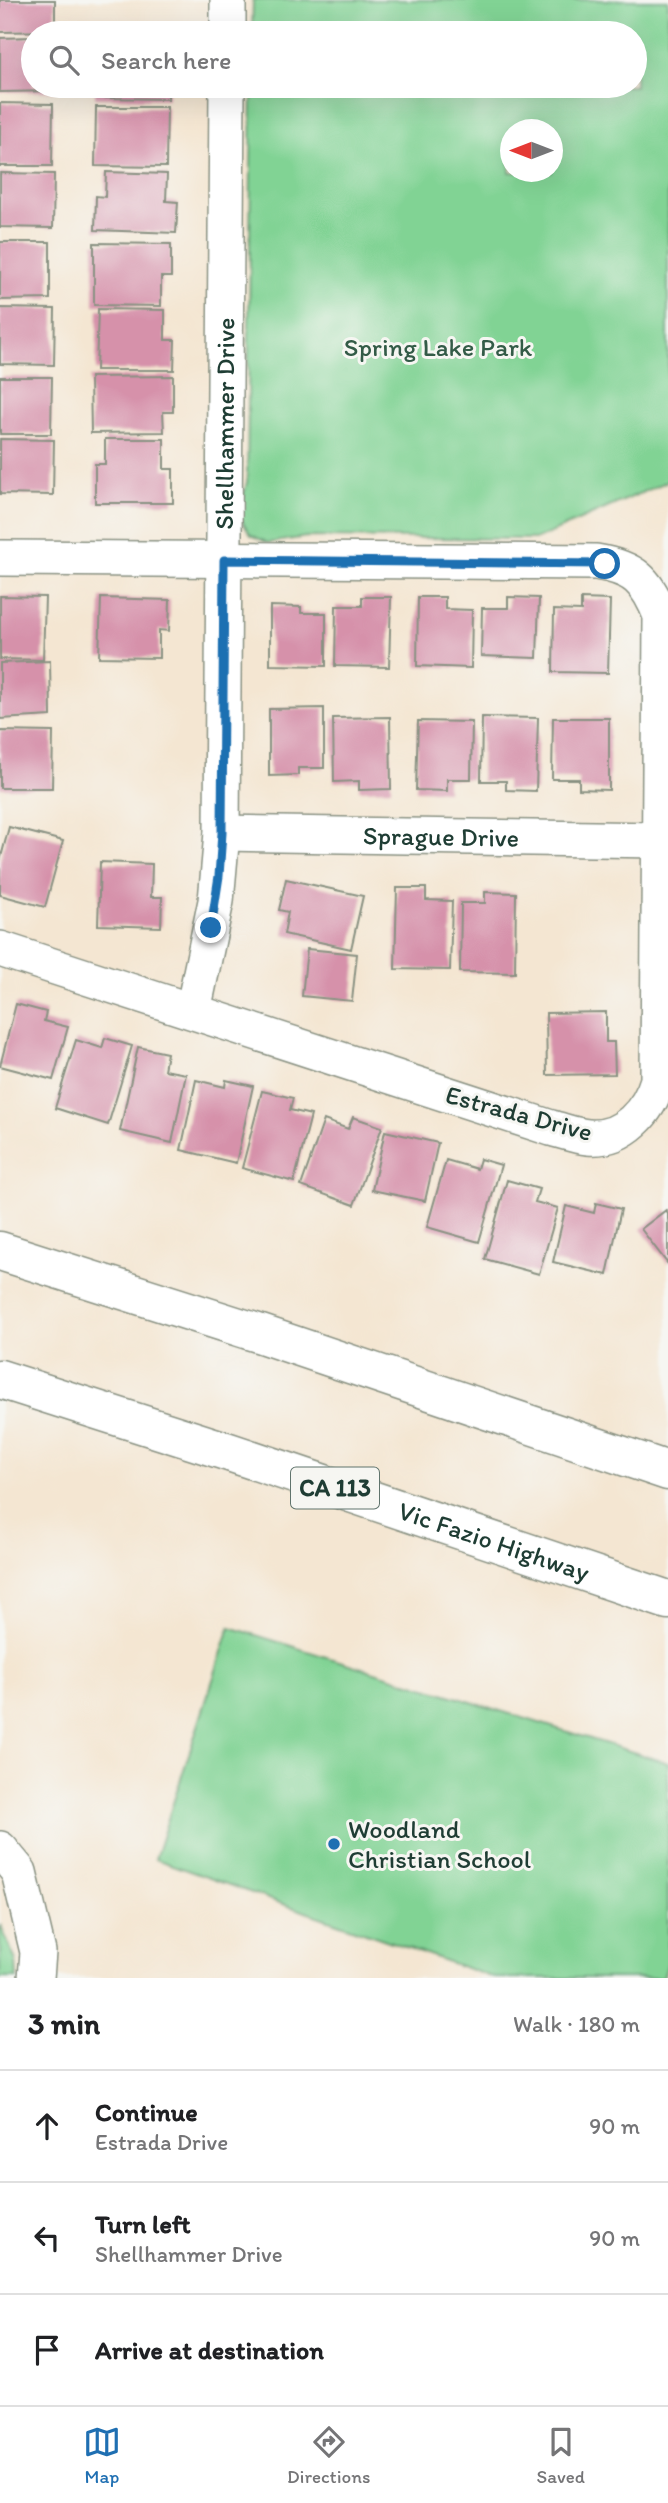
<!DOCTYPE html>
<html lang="en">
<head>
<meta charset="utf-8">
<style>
	:root { --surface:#fff; --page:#f6f6f6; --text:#202124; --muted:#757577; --line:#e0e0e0; --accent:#1f6fb2 }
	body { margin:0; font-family:Itim,sans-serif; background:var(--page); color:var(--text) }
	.compass { position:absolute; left:500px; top:119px; width:63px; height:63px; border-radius:50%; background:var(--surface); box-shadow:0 7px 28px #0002; rotate:270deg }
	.stop { position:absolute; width:21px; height:21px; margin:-16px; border:5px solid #1f6fb2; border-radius:50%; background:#fff }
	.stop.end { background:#1f6fb2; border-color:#fff; box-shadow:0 2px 7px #0008 }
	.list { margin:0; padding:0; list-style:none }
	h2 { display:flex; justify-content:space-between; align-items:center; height:91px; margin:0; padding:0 28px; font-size:30px }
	h2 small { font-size:23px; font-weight:400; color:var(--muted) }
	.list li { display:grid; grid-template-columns:46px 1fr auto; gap:21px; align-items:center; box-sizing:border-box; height:112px; padding:0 28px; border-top:2px solid var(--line) }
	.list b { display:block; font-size:26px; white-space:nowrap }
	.list p { margin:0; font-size:23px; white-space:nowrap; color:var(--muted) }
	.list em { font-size:23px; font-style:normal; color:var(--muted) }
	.icon { flex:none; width:38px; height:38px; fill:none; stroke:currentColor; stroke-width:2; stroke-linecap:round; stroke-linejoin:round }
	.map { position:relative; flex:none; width:668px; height:1978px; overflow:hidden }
	.search { position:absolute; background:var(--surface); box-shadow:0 7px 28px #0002; left:21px; right:21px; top:21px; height:77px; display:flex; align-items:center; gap:18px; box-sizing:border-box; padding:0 24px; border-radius:38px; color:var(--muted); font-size:26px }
	.sheet { height:427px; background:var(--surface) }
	nav { display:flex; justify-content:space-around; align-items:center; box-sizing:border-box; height:98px; border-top:2px solid var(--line); background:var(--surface); font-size:19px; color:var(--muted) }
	nav a { display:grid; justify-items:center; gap:4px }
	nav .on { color:var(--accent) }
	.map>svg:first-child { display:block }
</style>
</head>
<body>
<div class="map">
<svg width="668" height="1978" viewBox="0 0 668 1978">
	<rect width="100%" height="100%" fill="#f6f6f2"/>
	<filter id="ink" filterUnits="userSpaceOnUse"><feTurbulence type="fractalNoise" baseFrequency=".0143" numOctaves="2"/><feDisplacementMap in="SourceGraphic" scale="14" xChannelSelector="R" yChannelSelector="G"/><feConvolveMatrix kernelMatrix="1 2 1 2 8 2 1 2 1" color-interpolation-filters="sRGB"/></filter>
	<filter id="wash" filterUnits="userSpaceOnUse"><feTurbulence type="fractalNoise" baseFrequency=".00686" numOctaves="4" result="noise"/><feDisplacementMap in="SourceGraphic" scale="28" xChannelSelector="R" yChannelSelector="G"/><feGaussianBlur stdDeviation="1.57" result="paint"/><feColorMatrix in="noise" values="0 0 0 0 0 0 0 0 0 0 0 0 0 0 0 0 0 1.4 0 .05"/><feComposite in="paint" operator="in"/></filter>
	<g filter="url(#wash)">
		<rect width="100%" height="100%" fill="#f4e6d2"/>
		<path fill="#81d394" stroke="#508864" stroke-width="2" fill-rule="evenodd" d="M253,0H668V481L537,539L307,537L268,543L251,535L241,519L240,508L247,482L252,86H635V33H252ZM510,130H552V172H510Z
			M230,1627L668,1763V1963L663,1978H494L155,1859Z
			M0,1924L16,1961L17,1978H0Z"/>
		<g id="blocks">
			<path fill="#d691aa" d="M0,0H55V31L0,32Z
				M33,37V86H56V91L0,92V38Z
				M95,86H168V99L95,98Z
				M0,103L53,104L52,166H0Z
				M96,107H167L166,167L95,166Z
				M106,172L167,174L166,201L178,202L176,233L95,230L96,196L105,197Z
				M0,173L54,174L53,228L0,227Z
				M0,242H50V299L0,300Z
				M94,243L171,244V277H161V306L94,305Z
				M0,308L55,309L54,365L0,364Z
				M98,309L165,310V340H175L174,370H96Z
				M173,376V412H163L164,432L91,433L90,377Z
				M0,377H52L51,434H0Z
				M0,439L54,440L53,495L0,494Z
				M105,439H164V469H173V503H95V464H105Z
				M0,596L45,597L43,660L0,659Z
				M362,597H391L389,667L335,666L336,606H362Z
				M418,597H445V609L472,610L471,668L417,666Z
				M508,597L539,598L537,658L481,656L482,608H508Z
				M101,598L170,600L169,631L159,630V658L99,657Z
				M581,599L610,600L608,673L553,672L554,610L581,611Z
				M270,606L301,607V613H326V666L270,665Z
				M50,661L51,716L0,719V663Z
				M324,708V768H298V775L269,776V709Z
				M390,717L391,789L359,790V781L334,782L333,718Z
				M482,717L538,718L536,791L506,790V781H481Z
				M553,718H609V790L579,789V779H552Z
				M418,721L472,722L471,779H447V791L416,790Z
				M0,731L53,732L52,788H0Z
				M9,827L63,841L45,907L0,895V861Z
				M100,862L152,864L151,897H162L161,927L98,925Z
				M286,879L363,896L351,949L284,934L288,912L279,910Z
				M397,888H426V900L452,901L450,970L395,969Z
				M485,892L516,893L515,973L460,972L461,903H485Z
				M307,949L357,954L352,1001L302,996Z
				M16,1004L46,1012L44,1021L68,1027L53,1080L0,1066Z
				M606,1012V1042H614L615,1074L547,1075L546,1013Z
				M105,1038L132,1046L108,1125L55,1108L76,1040L102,1048Z
				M138,1047L167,1053L164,1070L186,1074L172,1143L120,1131Z
				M196,1080L225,1087L226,1080L253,1086L236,1163L181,1150Z
				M262,1091L293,1098L290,1110L311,1115L294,1182L242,1168Z
				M353,1117L382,1127L354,1205L301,1186L324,1120L348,1129Z
				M385,1131L438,1143L425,1201L372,1190Z
				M480,1159L501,1165L479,1242L427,1227L446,1160L477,1169Z
				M507,1180L539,1189L535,1202L558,1208L539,1274L485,1259Z
				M596,1203L621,1209L607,1275L553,1262L566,1206L594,1213Z
				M666,1210L668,1213V1264L641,1229Z"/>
		</g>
	</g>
	<g filter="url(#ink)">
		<use href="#blocks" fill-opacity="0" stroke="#8a9283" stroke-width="2"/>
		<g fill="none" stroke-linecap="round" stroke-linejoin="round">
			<g stroke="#8a9283" stroke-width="38">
				<g id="minor">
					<path d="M228,33V0"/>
					<path d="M0,558L596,562C634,568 647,580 661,616L658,1080C649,1111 624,1140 588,1137C576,1136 563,1131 551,1128L0,949"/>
					<path id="s1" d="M222,833L658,840"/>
					<path id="s2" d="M193,1011L216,901L222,833L227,86"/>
					<path d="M0,1849L19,1872L38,1952L36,1978"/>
				</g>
			</g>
			<g stroke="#8a9283" stroke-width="41">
				<g id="highway">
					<path d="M0,1251L261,1334L668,1471"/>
					<path id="s3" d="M0,1379L229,1452L668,1600"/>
				</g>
			</g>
			<use href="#minor" stroke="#fff" stroke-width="35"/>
			<use href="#highway" stroke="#fff" stroke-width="38"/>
		</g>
	</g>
	<g fill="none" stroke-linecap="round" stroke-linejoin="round" filter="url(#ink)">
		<path stroke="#1f6fb2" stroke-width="9" d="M211,928L219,876L222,833L224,560L605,564"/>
	</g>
	<circle fill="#1f6fb2" stroke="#f6f6f2" stroke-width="2.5" cx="334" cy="1844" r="7"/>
	<g text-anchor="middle" stroke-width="6" stroke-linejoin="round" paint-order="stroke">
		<rect fill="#f6f6f2" stroke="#60746d" stroke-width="2" x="291" y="1467.5" width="88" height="41" rx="5"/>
		<g font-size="24" font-weight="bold" fill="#1f3d34">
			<text x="335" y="1496">CA 113</text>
		</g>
		<g font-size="26" fill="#335b47" stroke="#f6f6f2">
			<text x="438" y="356">Spring Lake Park</text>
		</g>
		<g font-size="26" fill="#1f3d34" stroke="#f6f6f2">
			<text dy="9" stroke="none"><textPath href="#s2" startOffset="590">Shellhammer Drive</textPath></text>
			<text dy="9" stroke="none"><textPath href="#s1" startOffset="219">Sprague Drive</textPath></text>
			<text transform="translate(519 1113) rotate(15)" y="9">Estrada Drive</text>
			<text dy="9" stroke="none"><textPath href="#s3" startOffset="520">Vic Fazio Highway</textPath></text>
		</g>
		<g font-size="26" fill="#1f3d34" stroke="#f6f6f2" text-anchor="start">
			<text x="348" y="1838">Woodland<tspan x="348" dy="30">Christian School</tspan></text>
		</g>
	</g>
</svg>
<svg class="compass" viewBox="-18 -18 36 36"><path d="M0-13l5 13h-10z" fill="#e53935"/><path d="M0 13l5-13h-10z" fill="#757577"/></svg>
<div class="stop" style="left:605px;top:564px"></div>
<div class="stop end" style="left:211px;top:928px"></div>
<div class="search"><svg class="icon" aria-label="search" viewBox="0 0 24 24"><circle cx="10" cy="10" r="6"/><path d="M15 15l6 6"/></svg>Search here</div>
</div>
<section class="sheet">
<h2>3 min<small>Walk · 180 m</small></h2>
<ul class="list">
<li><svg class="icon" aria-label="ahead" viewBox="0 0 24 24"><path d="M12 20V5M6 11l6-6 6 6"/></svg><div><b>Continue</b><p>Estrada Drive</p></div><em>90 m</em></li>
<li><svg class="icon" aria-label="left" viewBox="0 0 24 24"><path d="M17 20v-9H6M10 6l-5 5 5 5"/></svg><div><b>Turn left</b><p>Shellhammer Drive</p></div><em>90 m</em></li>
<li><svg class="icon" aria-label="arrive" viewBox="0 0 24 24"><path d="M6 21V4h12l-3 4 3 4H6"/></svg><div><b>Arrive at destination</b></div></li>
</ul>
</section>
<nav>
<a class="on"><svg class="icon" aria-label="map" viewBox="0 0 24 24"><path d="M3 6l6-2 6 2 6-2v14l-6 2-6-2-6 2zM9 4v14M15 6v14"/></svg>Map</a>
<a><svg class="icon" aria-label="directions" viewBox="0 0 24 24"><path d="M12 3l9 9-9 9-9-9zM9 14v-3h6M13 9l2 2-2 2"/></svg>Directions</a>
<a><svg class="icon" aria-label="saved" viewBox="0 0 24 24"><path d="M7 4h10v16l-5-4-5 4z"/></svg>Saved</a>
</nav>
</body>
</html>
